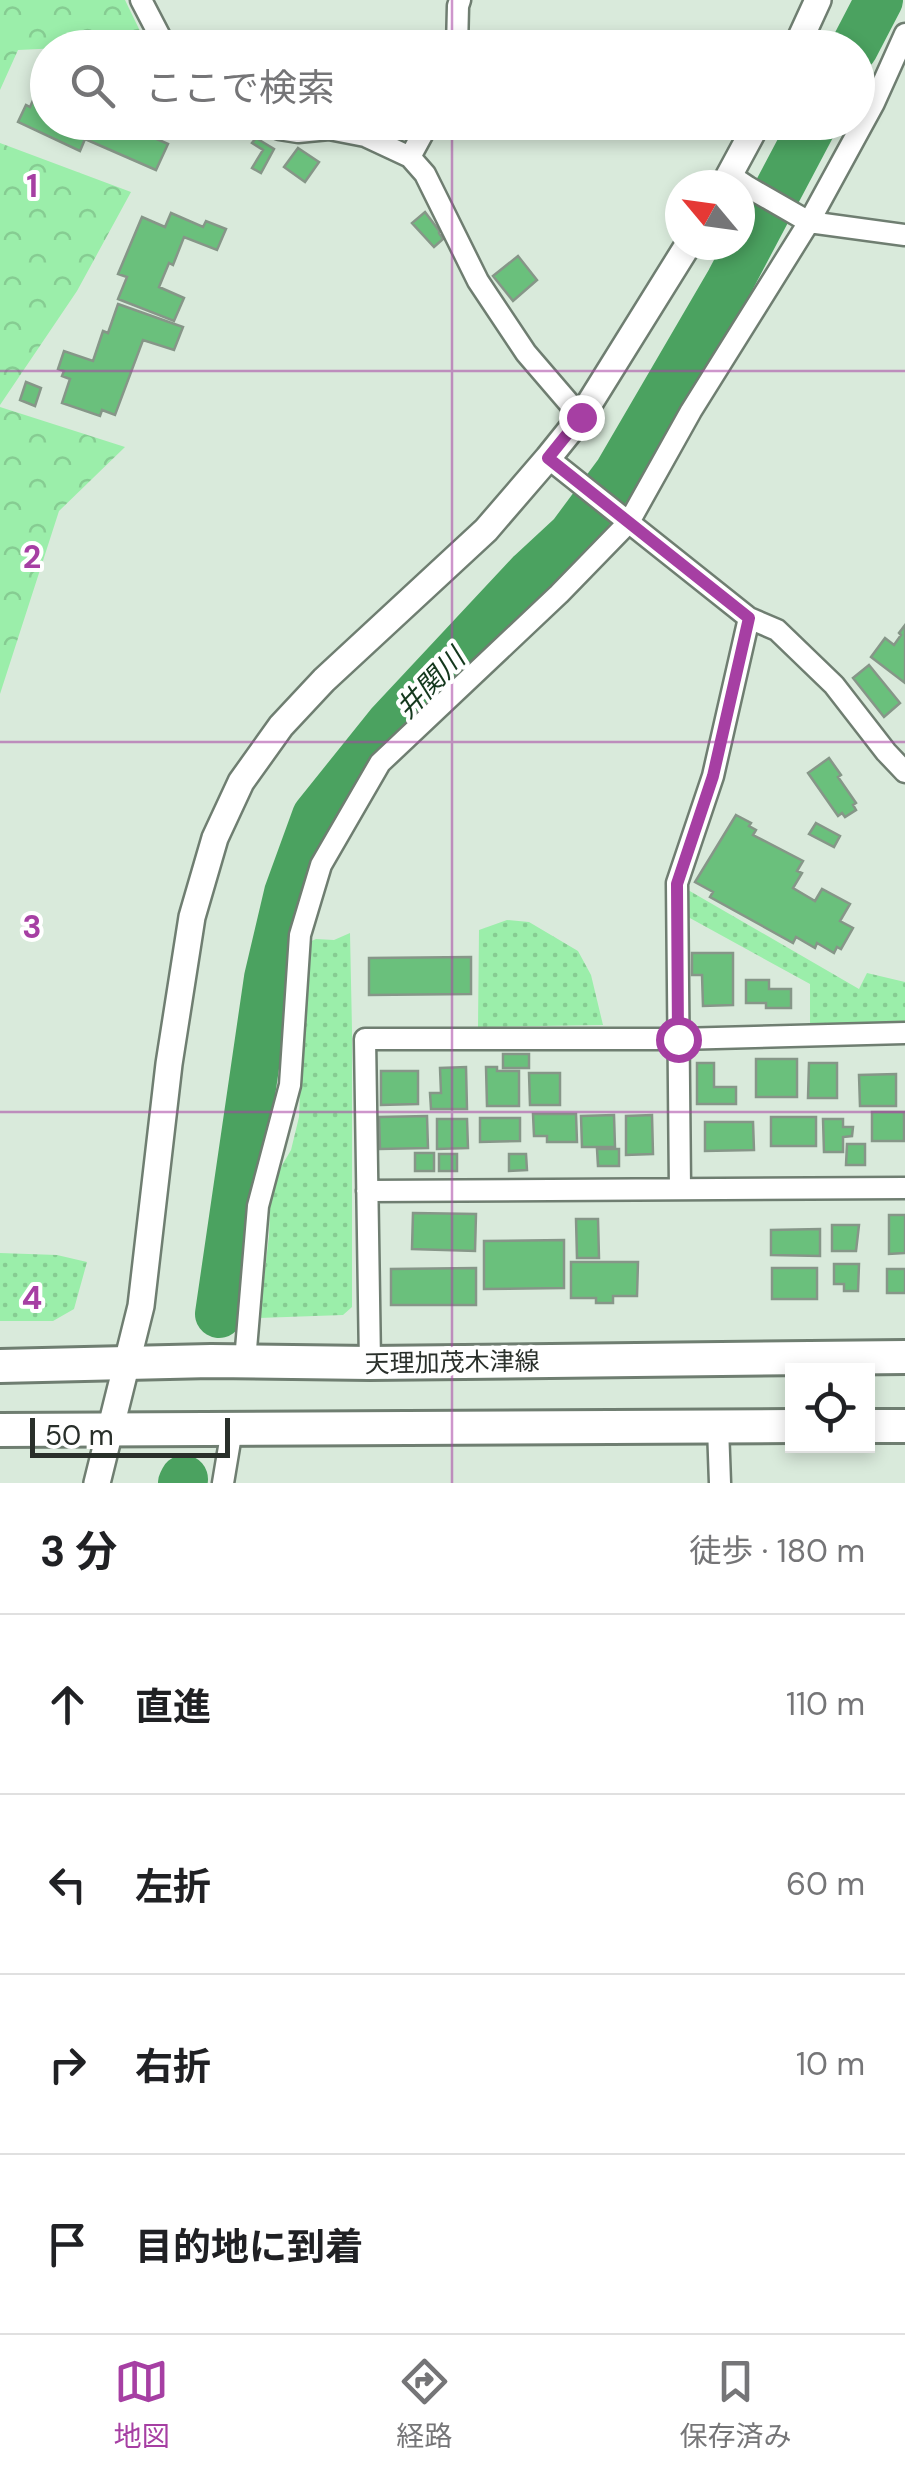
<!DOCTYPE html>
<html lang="ja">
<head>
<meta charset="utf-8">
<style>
	:root { --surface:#fff; --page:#f6f6f6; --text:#202124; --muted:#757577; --line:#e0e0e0; --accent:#a63fa3 }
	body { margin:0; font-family:"DM Sans","Noto Sans JP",sans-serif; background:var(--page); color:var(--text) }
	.controls { position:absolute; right:30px; bottom:30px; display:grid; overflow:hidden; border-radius:0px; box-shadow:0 5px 15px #0003 }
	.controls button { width:90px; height:90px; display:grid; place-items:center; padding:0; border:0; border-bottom:2px solid var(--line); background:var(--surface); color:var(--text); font:50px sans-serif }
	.compass { position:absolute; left:665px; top:170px; width:90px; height:90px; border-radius:50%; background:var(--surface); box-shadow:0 5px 15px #0003; rotate:299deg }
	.scale { position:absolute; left:30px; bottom:25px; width:200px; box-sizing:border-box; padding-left:10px; border:5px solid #292f2a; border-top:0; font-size:28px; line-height:35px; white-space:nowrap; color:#292f2a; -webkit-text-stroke:8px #fff; paint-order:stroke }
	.stop { position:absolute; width:30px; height:30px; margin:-22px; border:8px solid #a63fa3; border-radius:50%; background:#fff }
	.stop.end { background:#a63fa3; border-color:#fff; box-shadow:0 2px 10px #0008 }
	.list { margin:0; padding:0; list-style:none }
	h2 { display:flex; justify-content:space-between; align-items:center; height:130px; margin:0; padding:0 40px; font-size:42px }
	h2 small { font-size:32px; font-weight:400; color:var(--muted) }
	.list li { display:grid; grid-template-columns:65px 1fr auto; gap:30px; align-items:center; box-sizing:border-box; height:180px; padding:0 40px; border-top:2px solid var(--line) }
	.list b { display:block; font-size:38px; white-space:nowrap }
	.list em { font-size:32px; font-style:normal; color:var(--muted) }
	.icon { flex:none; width:55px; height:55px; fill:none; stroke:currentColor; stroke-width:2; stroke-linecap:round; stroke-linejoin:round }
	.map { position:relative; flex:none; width:905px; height:1483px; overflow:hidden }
	.search { position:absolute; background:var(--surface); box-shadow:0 5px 15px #0003; left:30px; right:30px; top:30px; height:110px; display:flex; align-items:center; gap:25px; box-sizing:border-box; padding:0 35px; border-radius:55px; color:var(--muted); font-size:38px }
	.sheet { height:850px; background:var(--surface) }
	nav { display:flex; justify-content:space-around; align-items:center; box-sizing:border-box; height:140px; border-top:2px solid var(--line); background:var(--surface); font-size:28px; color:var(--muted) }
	nav a { display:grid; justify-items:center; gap:5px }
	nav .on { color:var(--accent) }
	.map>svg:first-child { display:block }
</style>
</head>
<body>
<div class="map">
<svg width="905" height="1483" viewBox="0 0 905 1483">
	<defs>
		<pattern id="grass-dots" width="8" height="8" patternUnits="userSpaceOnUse" patternTransform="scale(2.5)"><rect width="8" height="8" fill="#9beeaa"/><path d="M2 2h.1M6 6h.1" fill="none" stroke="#86cc92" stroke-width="1.8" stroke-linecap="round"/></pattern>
		<pattern id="forest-crowns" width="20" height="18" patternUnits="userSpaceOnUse" patternTransform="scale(2.5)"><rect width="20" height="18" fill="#9beeaa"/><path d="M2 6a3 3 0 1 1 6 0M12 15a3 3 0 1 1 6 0" fill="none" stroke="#86cc92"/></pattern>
	</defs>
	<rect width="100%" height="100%" fill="#d9eadb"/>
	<path fill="url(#grass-dots)" d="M688,890L859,989L867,973L905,982V1025H810V984L688,917Z
		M507,920L529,922L578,951L591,975L603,1025L478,1027L479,930Z
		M350,933L352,1030V1307L343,1315L259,1318L269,1236L271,1184L291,1150L299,1117L307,943L316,939L334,940Z
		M0,1253L57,1255L87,1262L74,1309L53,1321H0Z"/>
	<path fill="url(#forest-crowns)" d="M0,0H125L140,31L81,47L18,50L0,90Z
		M0,143L131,192L77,291L0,405Z
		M0,407L125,447L59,511L0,694Z"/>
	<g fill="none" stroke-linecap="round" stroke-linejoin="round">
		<path stroke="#4ba260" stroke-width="48" d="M854,48L879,0
			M219,1314L268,978L288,893L316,816L389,725L531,573L572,535L618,473L730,281L814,122
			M182,1483L184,1479"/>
	</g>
	<path fill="#6ac07c" stroke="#869688" stroke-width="2.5" d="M44,76L48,77V122H154L150,131L136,124L134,129L168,144L156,170L85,139L80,151L18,122L26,105L30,107Z
		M256,138L274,149L261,173L252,168L263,150L252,143Z
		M298,148L319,162L305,182L284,167Z
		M425,212L440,232L439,233L443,239L434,247L412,223Z
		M171,213L203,227L206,221L226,229L217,250L184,237L173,265L169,263L159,287L184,298L174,321L118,299L127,277L118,274L142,217L165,227Z
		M518,256L537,280L513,301L493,276Z
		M118,304L183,327L174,350L143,340L115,415L102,410L100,416L62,403L70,379L62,376L64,371L58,369L64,351L93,361L103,331L108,333Z
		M26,382L41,388L35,406L20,400Z
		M905,625V683L871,657L885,638L894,645L901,635L899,633Z
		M869,665L900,703L884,717L853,678Z
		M829,758L841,775L838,777L856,803L853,805L856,810L845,817L842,813L838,816L808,773Z
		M736,815L751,823L749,826L756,830L753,835L803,861L797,871L802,873L793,888L815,901L822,889L850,904L840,921L853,928L841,949L837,947L834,953L817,943L815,948L796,937L793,943L710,897L713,892L695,882Z
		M816,823L840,836L834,847L809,834Z
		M692,953H733V1005L703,1006L702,975H692Z
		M471,957V994L369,995V958Z
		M746,980H769V989H791V1008H766V1003H746Z
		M503,1054H529V1068H503Z
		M756,1059H797V1097H756Z
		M697,1063H714V1087H736V1104H697Z
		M809,1063H837V1098H808Z
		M466,1067L467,1109H431L430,1093H441L440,1068Z
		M486,1067H497V1071H519V1106H487Z
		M381,1071H418V1104L381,1105Z
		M529,1073H560V1105H530Z
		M896,1074V1106H860L859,1075Z
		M872,1112H904V1141H872Z
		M533,1114H576L577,1142H547V1136H534Z
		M614,1115L615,1147H582L581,1116Z
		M652,1115L653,1154L626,1155V1116Z
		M427,1116L428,1148L380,1149L379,1117Z
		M771,1117H816V1146H771Z
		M480,1118H520V1141L480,1142Z
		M437,1119H467L468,1148L437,1149Z
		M823,1119H843V1127H853L852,1136L843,1137V1152H824Z
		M705,1122H753L754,1150L705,1151Z
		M847,1144H865V1165H846Z
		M597,1149H619V1166H598Z
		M415,1153H434V1171H415Z
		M439,1154H457V1171H439Z
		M509,1154H526L527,1170L509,1171Z
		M413,1213L476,1214L475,1251L412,1249Z
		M889,1215H905V1253L889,1254Z
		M576,1219H598L599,1258H577Z
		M832,1225H859L856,1251H832Z
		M820,1229V1256L771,1255V1230Z
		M564,1240V1288L484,1289V1241Z
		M571,1262H638L637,1296H613V1303H596V1298H571Z
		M834,1264H859L858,1291H844V1284H834Z
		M476,1268V1305H391V1269Z
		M772,1268H817V1299H772Z
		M887,1269H905V1293H887Z"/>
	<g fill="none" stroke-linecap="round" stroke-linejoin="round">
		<g stroke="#6f7e71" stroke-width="25">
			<path id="minor" d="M141,0L166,48
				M457,48L458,6L460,0
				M270,122L279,129L298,132L329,129L365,136L410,157L425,174L478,281L526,353L581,417
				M410,157L429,122
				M730,175L748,187L809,222L905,235
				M548,458L749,618L777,630L834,685L886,752L905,772
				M680,1188L677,883L713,776L749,618
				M367,1191L905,1188
				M245,1361L258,1206L290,1085L300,935L321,865L380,763L559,594L629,522L691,411L809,222L874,103L905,34
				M370,1363L365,1039H678L905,1033
				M718,1427L720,1483
				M223,1483L232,1429"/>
		</g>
		<g stroke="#6f7e71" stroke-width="30">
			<path id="tertiary" d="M796,48L818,0
				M724,185L758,122
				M97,1483L141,1306L169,1064L192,917L215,838L241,782L281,726L324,680L486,530L548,458L581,417L688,245"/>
		</g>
		<g stroke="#6f7e71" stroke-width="38">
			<path id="primary" d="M0,1366L211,1361L370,1363L905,1357
				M868,1426H905
				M0,1430L792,1426"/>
		</g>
		<use href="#minor" stroke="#fff" stroke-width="20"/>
		<use href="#tertiary" stroke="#fff" stroke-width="25"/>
		<use href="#primary" stroke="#fff" stroke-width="32"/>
	</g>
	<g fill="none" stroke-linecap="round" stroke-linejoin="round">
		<path stroke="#a63fa3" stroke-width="12" d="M581,417L548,458L749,618L713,776L677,884L678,1039"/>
	</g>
	<path fill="none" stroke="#a63fa3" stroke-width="2.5" stroke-opacity="0.55" d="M452,0V48M452,122V1483M0,371H905M0,742H905M0,1112H905"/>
	<g text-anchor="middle" stroke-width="8" stroke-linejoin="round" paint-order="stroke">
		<g font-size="25" fill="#292f2a" stroke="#fff">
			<text transform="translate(452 1362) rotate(-1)" y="9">天理加茂木津線</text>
		</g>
		<g font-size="28" font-style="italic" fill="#14381d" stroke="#fff">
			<text transform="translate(430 683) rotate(-46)" y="10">井関川</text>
		</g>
	</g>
	<g font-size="32" text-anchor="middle" font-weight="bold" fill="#a63fa3" stroke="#fff" stroke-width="8" stroke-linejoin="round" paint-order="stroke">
		<text x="32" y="197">1</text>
		<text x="32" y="568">2</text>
		<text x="32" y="938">3</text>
		<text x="32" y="1309">4</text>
	</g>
</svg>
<div class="controls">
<button><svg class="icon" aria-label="locate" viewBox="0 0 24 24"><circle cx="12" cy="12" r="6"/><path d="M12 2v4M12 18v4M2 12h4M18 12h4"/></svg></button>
</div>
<svg class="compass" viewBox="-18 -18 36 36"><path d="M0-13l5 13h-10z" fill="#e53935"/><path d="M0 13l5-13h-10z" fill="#757577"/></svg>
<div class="scale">50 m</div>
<div class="stop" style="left:678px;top:1039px"></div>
<div class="stop end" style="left:581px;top:417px"></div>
<div class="search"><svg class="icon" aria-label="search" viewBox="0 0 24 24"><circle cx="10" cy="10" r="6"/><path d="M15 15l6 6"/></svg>ここで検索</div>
</div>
<section class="sheet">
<h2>3 分<small>徒歩 · 180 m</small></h2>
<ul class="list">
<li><svg class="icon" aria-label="ahead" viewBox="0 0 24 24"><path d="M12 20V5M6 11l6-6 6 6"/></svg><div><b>直進</b></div><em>110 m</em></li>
<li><svg class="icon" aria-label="left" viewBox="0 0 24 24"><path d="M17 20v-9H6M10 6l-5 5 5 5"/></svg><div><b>左折</b></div><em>60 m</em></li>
<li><svg class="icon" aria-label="right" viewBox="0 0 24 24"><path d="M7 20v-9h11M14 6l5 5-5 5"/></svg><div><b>右折</b></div><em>10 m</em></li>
<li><svg class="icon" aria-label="arrive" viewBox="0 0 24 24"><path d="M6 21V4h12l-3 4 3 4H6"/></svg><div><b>目的地に到着</b></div></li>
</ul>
</section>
<nav>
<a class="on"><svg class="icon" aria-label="map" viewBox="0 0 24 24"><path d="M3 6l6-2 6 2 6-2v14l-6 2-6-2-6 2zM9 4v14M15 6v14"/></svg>地図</a>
<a><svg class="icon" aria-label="directions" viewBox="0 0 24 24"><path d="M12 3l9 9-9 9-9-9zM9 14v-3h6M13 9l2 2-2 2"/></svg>経路</a>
<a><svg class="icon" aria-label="saved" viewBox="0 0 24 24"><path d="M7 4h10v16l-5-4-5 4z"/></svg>保存済み</a>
</nav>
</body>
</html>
